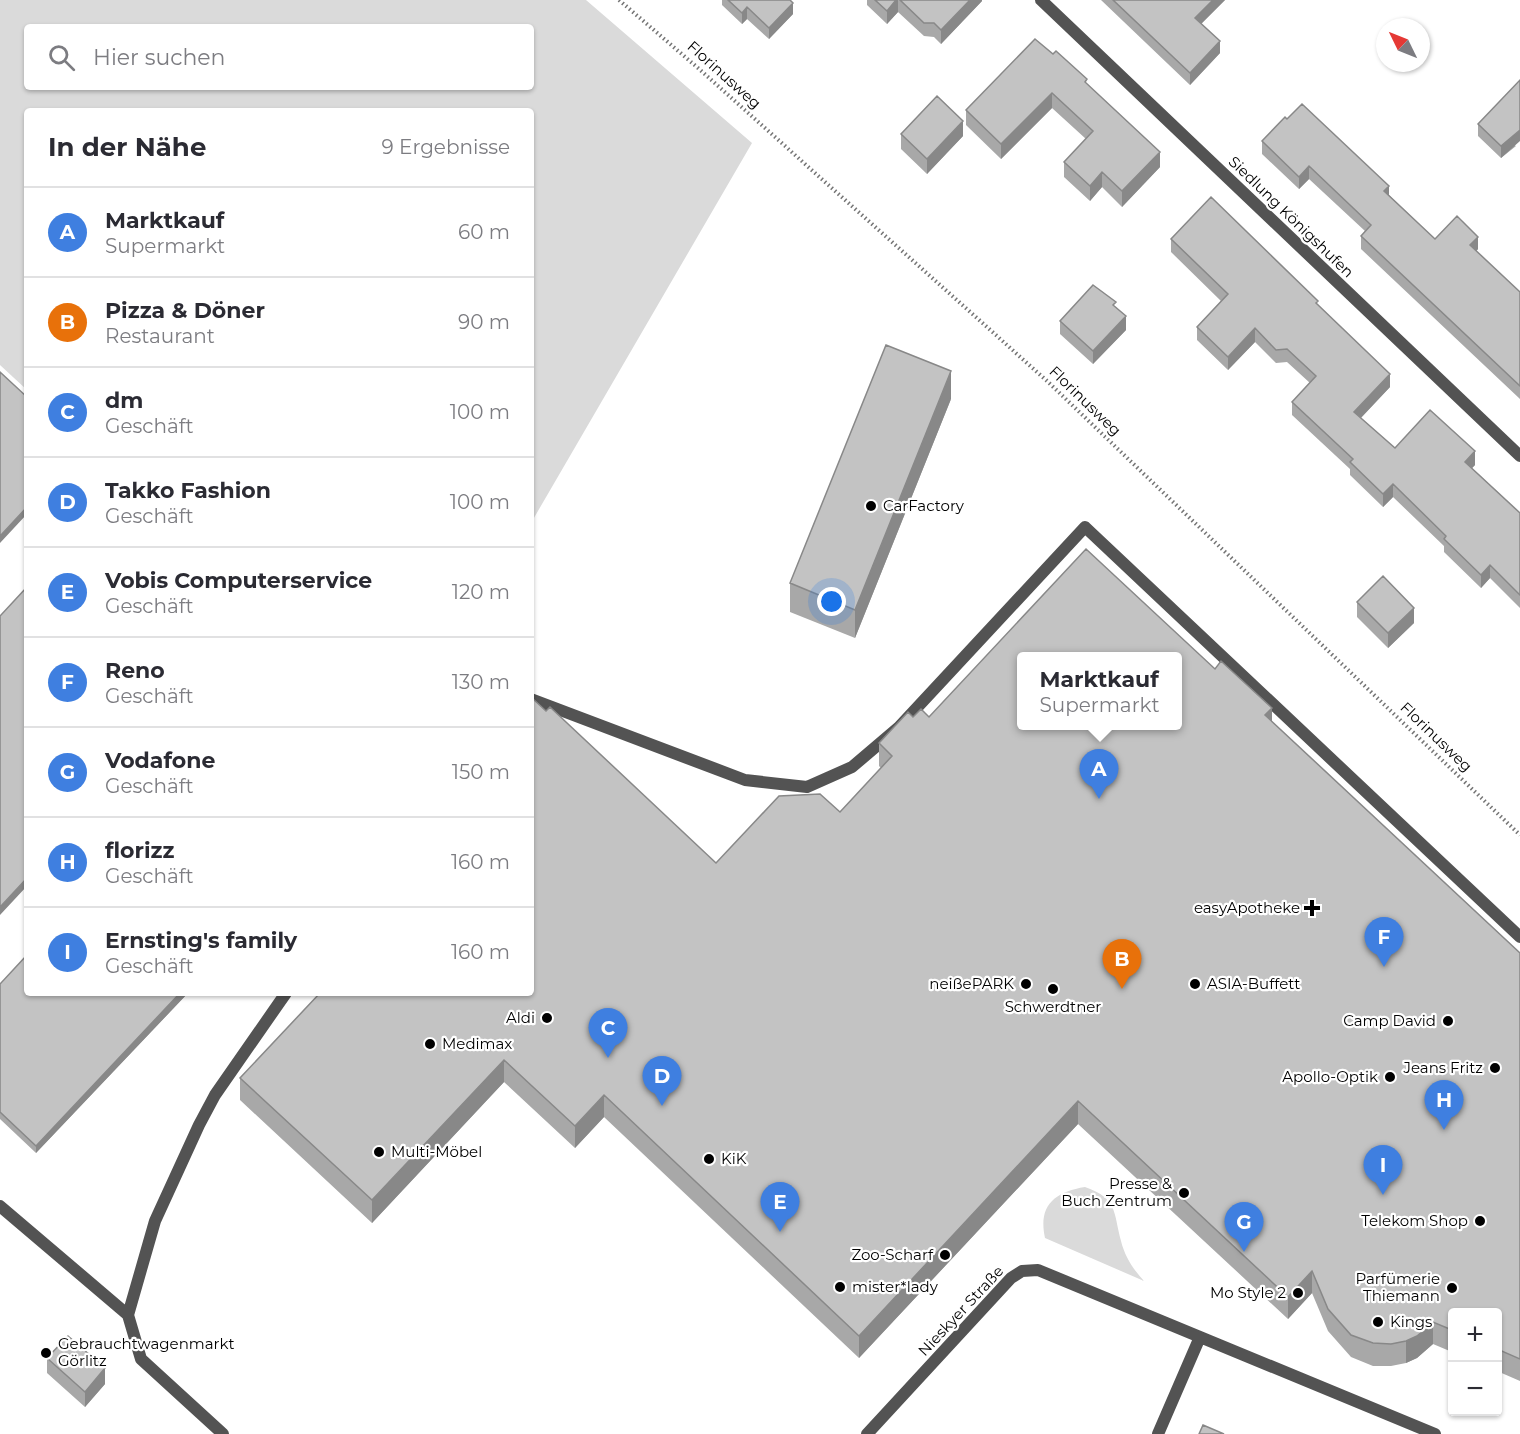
<!DOCTYPE html>
<html lang="de">
<head>
<meta charset="utf-8">
<style>
	:root { --surface:#fff; --page:#f2f2f3; --text:#2b2b33; --muted:#7c7c81; --line:#e1e1e2; --accent:#000 }
	body { margin:0; font-family:Montserrat,sans-serif; background:var(--page); color:var(--text) }
	.controls { position:absolute; right:18px; bottom:18px; display:grid; overflow:hidden; border-radius:6px; box-shadow:0 2px 4px #0004 }
	.controls button { width:54px; height:54px; display:grid; place-items:center; padding:0; border:0; border-bottom:2px solid var(--line); background:var(--surface); color:var(--text); font:30px sans-serif }
	.compass { position:absolute; left:1376px; top:18px; width:54px; height:54px; border-radius:50%; background:var(--surface); box-shadow:0 2px 4px #0004; rotate:313deg }
	.you { position:absolute; left:832px; top:602px; width:21px; height:21px; margin:-15px; border:4px solid #fff; border-radius:50%; background:#1a73e8; box-shadow:0 0 0 9px #1a73e833 }
	.badge { display:grid; place-items:center; width:39px; height:39px; border-radius:50%; background:var(--accent); color:#fff; font-size:20px; font-weight:700 }
	.pin { position:absolute; translate:-50% -50px; filter:drop-shadow(0 2px 3px #0008) }
	.pin::after { content:''; position:absolute; top:32px; width:21px; height:18px; background:inherit; clip-path:polygon(0 0,100% 0,50% 100%) }
	.popup { position:absolute; left:1017px; top:652px; width:165px; height:78px; box-sizing:border-box; display:grid; place-content:center; border-radius:6px; background:var(--surface); filter:drop-shadow(0 2px 4px #0005); font-size:20px; white-space:nowrap; color:var(--muted) }
	.popup b { font-size:22px; color:var(--text) }
	.popup::after { content:''; position:absolute; left:50%; top:100%; margin-left:-12px; border:12px solid transparent; border-top-color:var(--surface) }
	.list { margin:0; padding:0; list-style:none }
	h2 { display:flex; justify-content:space-between; align-items:center; height:78px; margin:0; padding:0 24px; font-size:26px }
	h2 small { font-size:20px; font-weight:400; color:var(--muted) }
	.list li { display:grid; grid-template-columns:39px 1fr auto; gap:18px; align-items:center; box-sizing:border-box; height:90px; padding:0 24px; border-top:2px solid var(--line) }
	.list b { display:block; font-size:22px; white-space:nowrap }
	.list p { margin:0; font-size:20px; white-space:nowrap; color:var(--muted) }
	.list em { font-size:20px; font-style:normal; color:var(--muted) }
	.icon { flex:none; width:33px; height:33px; fill:none; stroke:currentColor; stroke-width:2; stroke-linecap:round; stroke-linejoin:round }
	.map { position:relative; flex:none; width:1520px; height:1434px; overflow:hidden }
	.search { position:absolute; background:var(--surface); box-shadow:0 2px 4px #0004; left:24px; top:24px; width:510px; height:66px; display:flex; align-items:center; gap:15px; box-sizing:border-box; padding:0 21px; border-radius:6px; color:var(--muted); font-size:22px }
	.panel { position:absolute; background:var(--surface); box-shadow:0 2px 4px #0004; left:24px; top:108px; width:510px; height:888px; border-radius:6px }
	.map>svg:first-child { display:block }
</style>
</head>
<body>
<div class="map">
<svg width="1520" height="1434" viewBox="0 0 1520 1434">
	<rect width="100%" height="100%" fill="#fff"/>
	<path fill="#dadada" fill-rule="evenodd" d="M0,0H586L752,143L531,523V111H27V390L0,365ZM27,27H531V87H27Z
		M1085,1187C1118,1199 1113,1211 1121,1241C1125,1257 1133,1269 1144,1281L1045,1238C1038,1206 1054,1192 1085,1187Z"/>
	<g fill="none" stroke-linecap="round" stroke-linejoin="round">
		<path stroke="#757575" stroke-width="4" stroke-dasharray="1.5 3" stroke-linecap="butt" d="M619,0L698,68L1046,380L1520,835"/>
		<path stroke="#535353" stroke-width="12" d="M531,699L745,780L807,787L852,767L899,727L1085,527L1520,937
			M0,1206L128,1315
			M128,1315L155,1221L199,1125L215,1095L286,993
			M128,1315L141,1359L223,1434
			M867,1434L1011,1278L1022,1271L1038,1270L1435,1434
			M1158,1434L1200,1337"/>
		<path stroke="#535353" stroke-width="12" d="M1041,0L1520,456"/>
	</g>
	<path fill="#a8a8a8" d="M722,0H790L793,14L769,39L747,19L742,24L722,5Z
		M867,0H982V1L941,44L934,37L924,36L898,12L887,24L867,5Z
		M1101,0H1225L1201,24L1220,53L1190,85Z
		M1087,84L1160,167L1122,207L1102,187L1090,201L1064,177V162L1086,139L1052,108L1001,159L966,125V110Z
		M1478,124L1516,146L1501,158L1478,136Z
		M901,134L963,136L927,174L901,149Z
		M1262,141L1389,195L1435,239L1478,249L1476,251L1520,292V399L1361,249V236L1365,231L1309,179L1299,189L1262,154Z
		M1171,239L1318,305L1390,387L1361,418L1395,448L1475,465L1472,468L1520,513V608L1490,578L1481,588L1444,552V546L1393,497L1383,507L1350,475V469L1292,415V402L1310,383L1287,362L1276,363L1255,342L1228,370L1197,340V327L1221,301L1171,252Z
		M1116,307L1126,330L1093,364L1060,334V321Z
		M951,399L855,638L790,612V583Z
		M1357,602L1414,623L1388,648L1357,617Z
		M913,717L1272,722L1520,953V1381L1497,1371V1312H1452V1352L1433,1344L1417,1358L1406,1363L1391,1366H1373L1351,1357L1328,1331L1312,1293L1288,1319L1078,1124L859,1358L604,1117L575,1148L504,1082L372,1223L240,1100V1078L716,863L840,812L881,768L879,766V743Z
		M0,984L188,993L36,1153L0,1119Z
		M47,1358L105,1384L85,1407L47,1373Z"/>
	<path fill="#888" d="M896,0H898V12L887,24V11Z
		M970,0H982V1L941,44V30Z
		M1213,0H1225L1195,30V18Z
		M793,3V14L769,39V28Z
		M747,7V19L742,24V13Z
		M1220,41V53L1190,85V73Z
		M1052,93V108L1001,159V144Z
		M963,121V136L927,174V159Z
		M1520,130V141L1501,158V146Z
		M1160,152V167L1122,207V191Z
		M1309,166V179L1299,189V177Z
		M1102,172V187L1090,201V186Z
		M1389,186V199L1384,191Z
		M1478,237V249L1470,258V245Z
		M1126,316V330L1093,364V351Z
		M1255,328V342L1228,370V357Z
		M951,371V399L855,638V610Z
		M1390,374V387L1354,425V412Z
		M1475,451V465L1465,475V462Z
		M1393,484V497L1383,507V494Z
		M27,507V514L0,543V536Z
		M1490,565V578L1481,588V575Z
		M1414,608V623L1388,648V633Z
		M1272,708V730L1265,715Z
		M27,878V886L0,915V907Z
		M180,993H188L36,1153V1146Z
		M504,1060V1082L372,1223V1200Z
		M604,1095V1117L575,1148V1126Z
		M1078,1101V1124L859,1358V1336Z
		M1312,1271V1293L1288,1319V1297Z
		M1433,1322V1344L1417,1358L1406,1363V1341Z
		M105,1368V1384L85,1407V1392Z"/>
	<path fill="#c3c3c3" stroke="#888" stroke-width="1.5" fill-rule="evenodd" d="M728,0H790L793,3L769,28L747,7L742,13Z
		M875,0H896L887,11Z
		M900,0H970L941,30L934,23H924Z
		M1113,0H1213L1195,18L1220,41L1190,73Z
		M1035,39L1053,54L1056,51L1087,79L1085,82L1160,152L1122,191L1102,172L1090,186L1064,162L1093,131L1052,93L1001,144L966,110Z
		M1520,80V130L1501,146L1478,124Z
		M937,96L963,121L927,159L901,134Z
		M1302,104L1389,186L1384,191L1435,239L1457,216L1478,237L1470,245L1520,292V386L1361,236L1371,225L1309,166L1299,177L1262,141L1285,117L1287,119Z
		M1211,197L1318,301L1316,303L1390,374L1354,412L1395,448L1430,410L1475,451L1465,462L1520,513V595L1490,565L1481,575L1444,539L1446,536L1393,484L1383,494L1350,462L1353,459L1292,402L1316,376L1287,349L1276,350L1255,328L1228,357L1197,327L1228,294L1171,239Z
		M1093,285L1116,302L1113,305L1126,316L1093,351L1060,321Z
		M886,345L951,371L855,610L790,583Z
		M0,372L27,397V507L0,536Z
		M1086,549L1215,669L1221,661L1272,708L1265,715L1520,953V1359L1497,1349V1312H1452V1330L1433,1322L1417,1336L1406,1341L1391,1344L1373,1343L1351,1335L1328,1309L1312,1271L1288,1297L1078,1101L859,1336L604,1095L575,1126L504,1060L372,1200L240,1078L320,993H531V699L532,698L546,711L550,707L716,863L779,796L820,794L840,812L892,756L879,743L908,712L913,717L921,709L929,717ZM1021,657H1177V726H1021Z
		M1383,576L1414,608L1388,633L1357,602Z
		M27,587V878L0,907V616Z
		M27,955V993H180L36,1146L0,1112V984Z
		M68,1336L105,1368L85,1392L47,1358Z
		M1203,1425L1224,1434H1199Z"/>
	<g fill="#000" stroke="#fff" stroke-width="2">
		<circle cx="871" cy="506" r="6"/>
		<path d="M1309 899h6v6h6v6h-6v6h-6v-6h-6v-6h6z"/>
		<circle cx="1026" cy="984" r="6"/>
		<circle cx="1195" cy="984" r="6"/>
		<circle cx="1053" cy="989" r="6"/>
		<circle cx="547" cy="1018" r="6"/>
		<circle cx="1448" cy="1021" r="6"/>
		<circle cx="430" cy="1044" r="6"/>
		<circle cx="1495" cy="1068" r="6"/>
		<circle cx="1390" cy="1077" r="6"/>
		<circle cx="379" cy="1152" r="6"/>
		<circle cx="709" cy="1159" r="6"/>
		<circle cx="1184" cy="1193" r="6"/>
		<circle cx="1480" cy="1221" r="6"/>
		<circle cx="945" cy="1255" r="6"/>
		<circle cx="840" cy="1287" r="6"/>
		<circle cx="1452" cy="1288" r="6"/>
		<circle cx="1298" cy="1293" r="6"/>
		<circle cx="1378" cy="1322" r="6"/>
		<circle cx="46" cy="1353" r="6"/>
	</g>
	<g text-anchor="middle" stroke-width="4.5" stroke-linejoin="round" paint-order="stroke">
		<g font-size="15" fill="#000" stroke="#fff">
			<text transform="translate(724 75) rotate(42)" y="5">Florinusweg</text>
			<text transform="translate(1291 217) rotate(44)" y="5">Siedlung Königshufen</text>
			<text transform="translate(1085 401) rotate(44)" y="5">Florinusweg</text>
			<text transform="translate(1436 737) rotate(44)" y="5">Florinusweg</text>
			<text transform="translate(961 1311) rotate(-47)" y="5">Nieskyer Straße</text>
		</g>
		<g font-size="15" fill="#000" stroke="#fff" text-anchor="end">
			<text x="883" y="511" text-anchor="start">CarFactory</text>
			<text x="1300" y="913">easyApotheke</text>
			<text x="1014" y="989">neißePARK</text>
			<text x="1207" y="989" text-anchor="start">ASIA-Buffett</text>
			<text x="1053" y="1012" text-anchor="middle">Schwerdtner</text>
			<text x="535" y="1023">Aldi</text>
			<text x="1436" y="1026">Camp David</text>
			<text x="442" y="1049" text-anchor="start">Medimax</text>
			<text x="1483" y="1073">Jeans Fritz</text>
			<text x="1378" y="1082">Apollo-Optik</text>
			<text x="391" y="1157" text-anchor="start">Multi-Möbel</text>
			<text x="721" y="1164" text-anchor="start">KiK</text>
			<text x="1172" y="1189">Presse &amp;<tspan x="1172" dy="17">Buch Zentrum</tspan></text>
			<text x="1468" y="1226">Telekom Shop</text>
			<text x="933" y="1260">Zoo-Scharf</text>
			<text x="1440" y="1284">Parfümerie<tspan x="1440" dy="17">Thiemann</tspan></text>
			<text x="852" y="1292" text-anchor="start">mister*lady</text>
			<text x="1286" y="1298">Mo Style 2</text>
			<text x="1390" y="1327" text-anchor="start">Kings</text>
			<text x="58" y="1349" text-anchor="start">Gebrauchtwagenmarkt<tspan x="58" dy="17">Görlitz</tspan></text>
		</g>
	</g>
</svg>
<div class="controls">
<button>+</button>
<button>−</button>
</div>
<svg class="compass" viewBox="-18 -18 36 36"><path d="M0-13l5 13h-10z" fill="#e53935"/><path d="M0 13l5-13h-10z" fill="#7c7c81"/></svg>
<div class="you"></div>
<div class="pin badge" style="left:1099px;top:799px;background:#3f7fe0">A</div>
<div class="popup"><b>Marktkauf</b>Supermarkt</div>
<div class="pin badge" style="left:1122px;top:989px;background:#e8710a">B</div>
<div class="pin badge" style="left:608px;top:1058px;background:#3f7fe0">C</div>
<div class="pin badge" style="left:662px;top:1106px;background:#3f7fe0">D</div>
<div class="pin badge" style="left:780px;top:1232px;background:#3f7fe0">E</div>
<div class="pin badge" style="left:1384px;top:967px;background:#3f7fe0">F</div>
<div class="pin badge" style="left:1244px;top:1252px;background:#3f7fe0">G</div>
<div class="pin badge" style="left:1444px;top:1130px;background:#3f7fe0">H</div>
<div class="pin badge" style="left:1383px;top:1195px;background:#3f7fe0">I</div>
<div class="search"><svg class="icon" aria-label="search" viewBox="0 0 24 24"><circle cx="10" cy="10" r="6"/><path d="M15 15l6 6"/></svg>Hier suchen</div>
<section class="panel">
<h2>In der Nähe<small>9 Ergebnisse</small></h2>
<ul class="list">
<li><span class="badge" style="background:#3f7fe0">A</span><div><b>Marktkauf</b><p>Supermarkt</p></div><em>60 m</em></li>
<li><span class="badge" style="background:#e8710a">B</span><div><b>Pizza &amp; Döner</b><p>Restaurant</p></div><em>90 m</em></li>
<li><span class="badge" style="background:#3f7fe0">C</span><div><b>dm</b><p>Geschäft</p></div><em>100 m</em></li>
<li><span class="badge" style="background:#3f7fe0">D</span><div><b>Takko Fashion</b><p>Geschäft</p></div><em>100 m</em></li>
<li><span class="badge" style="background:#3f7fe0">E</span><div><b>Vobis Computerservice</b><p>Geschäft</p></div><em>120 m</em></li>
<li><span class="badge" style="background:#3f7fe0">F</span><div><b>Reno</b><p>Geschäft</p></div><em>130 m</em></li>
<li><span class="badge" style="background:#3f7fe0">G</span><div><b>Vodafone</b><p>Geschäft</p></div><em>150 m</em></li>
<li><span class="badge" style="background:#3f7fe0">H</span><div><b>florizz</b><p>Geschäft</p></div><em>160 m</em></li>
<li><span class="badge" style="background:#3f7fe0">I</span><div><b>Ernsting's family</b><p>Geschäft</p></div><em>160 m</em></li>
</ul>
</section>
</div>
</body>
</html>
